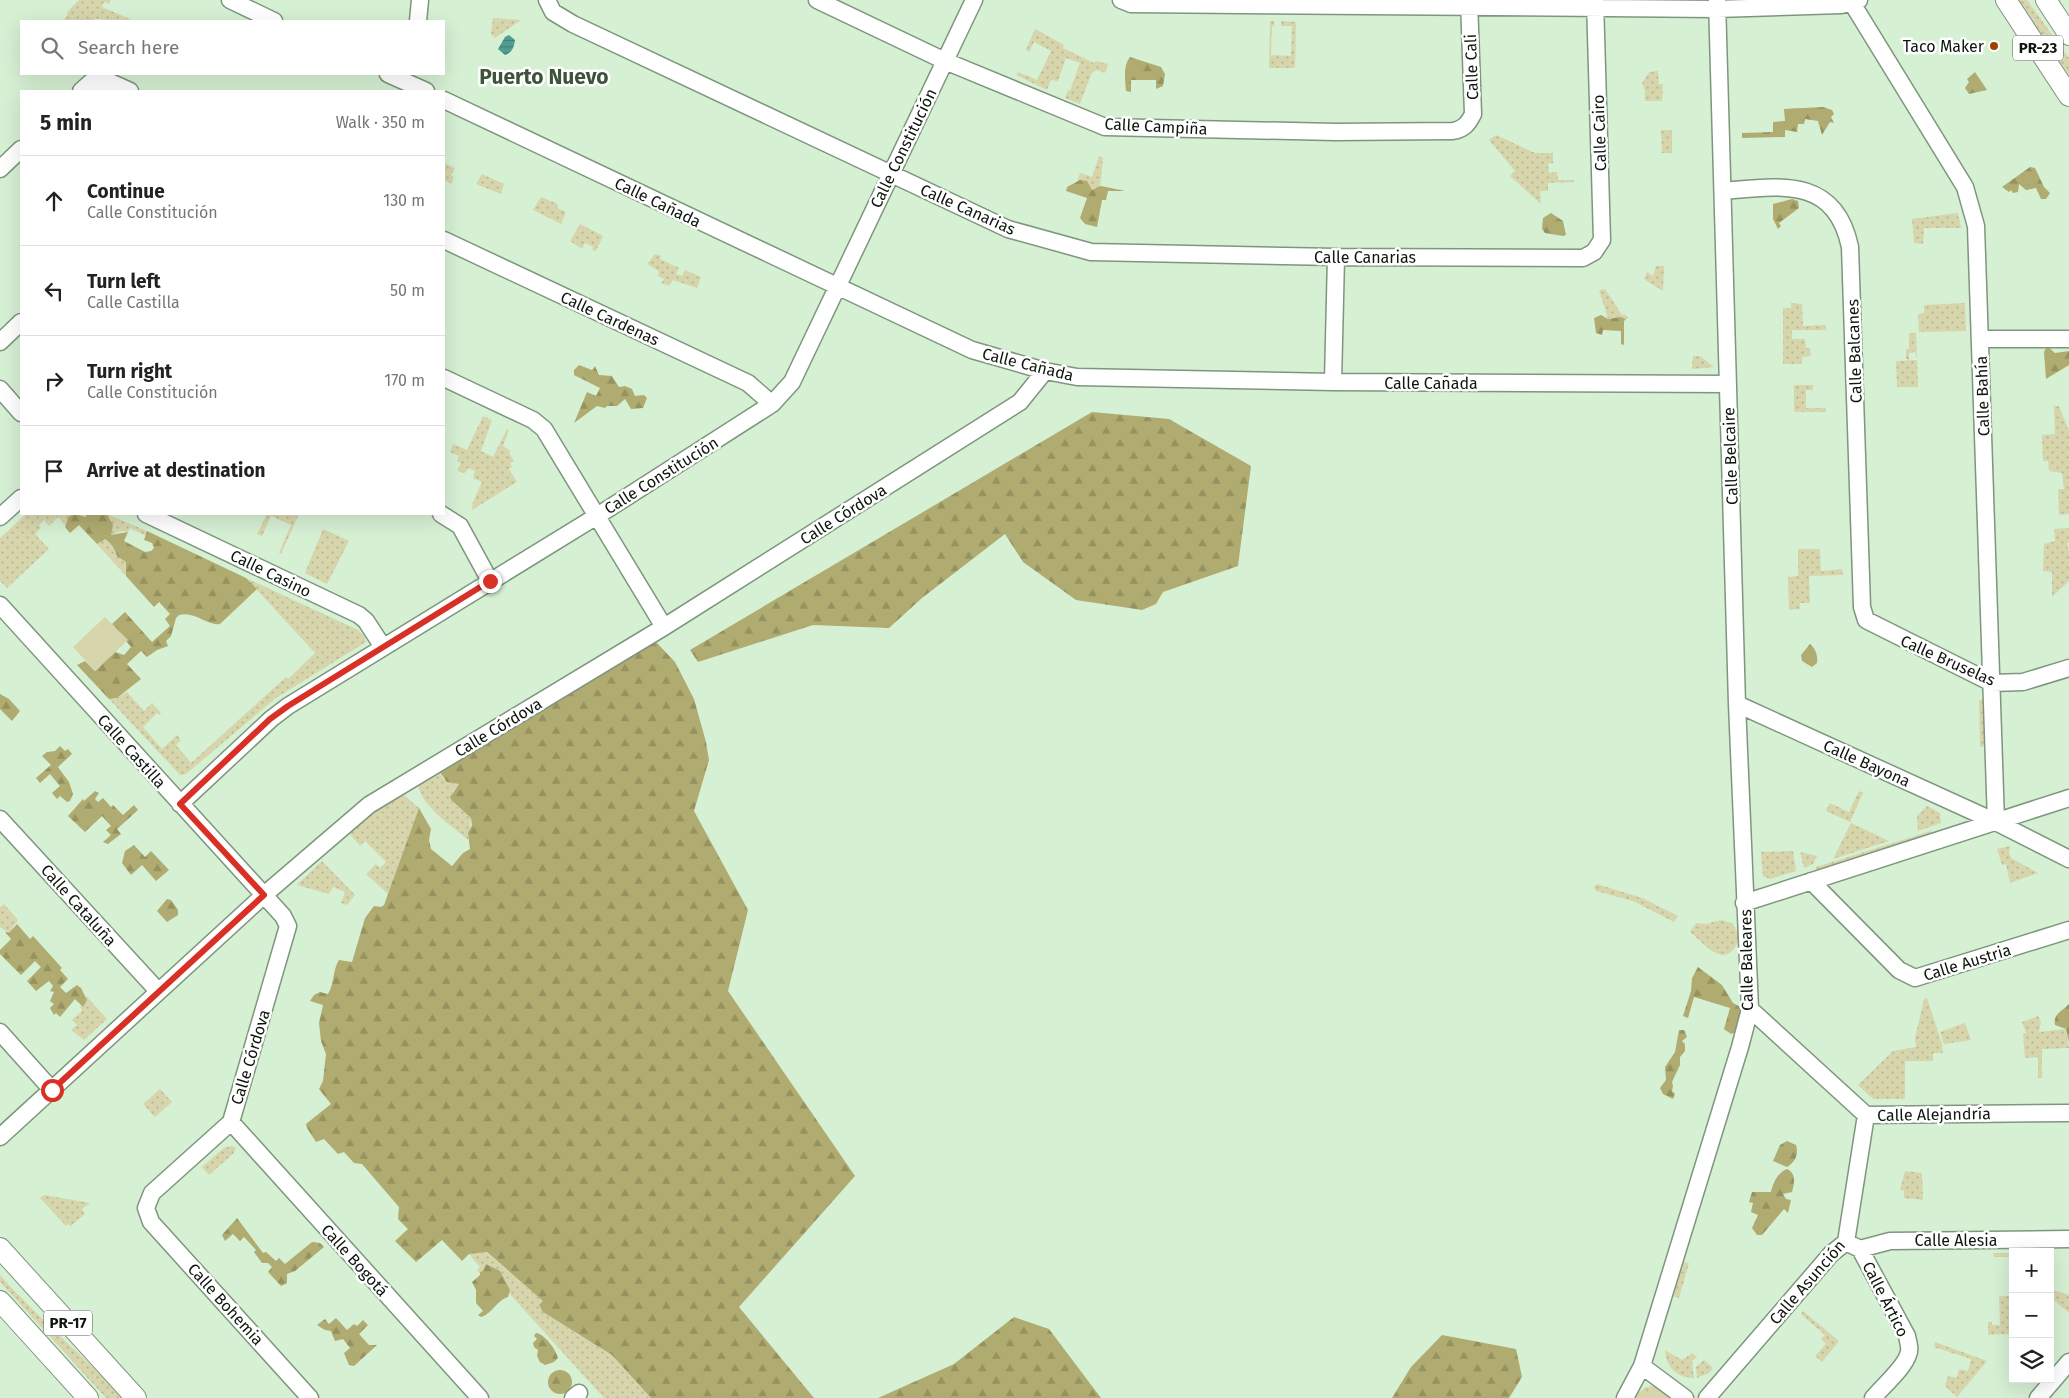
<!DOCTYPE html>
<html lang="en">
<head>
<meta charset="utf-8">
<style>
	:root { --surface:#fff; --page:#f6f6f6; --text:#222; --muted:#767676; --line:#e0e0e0 }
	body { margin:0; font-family:"Fira Sans",sans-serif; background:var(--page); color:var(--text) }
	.controls { position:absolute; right:15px; bottom:15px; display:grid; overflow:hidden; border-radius:0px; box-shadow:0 5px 20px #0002 }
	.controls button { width:45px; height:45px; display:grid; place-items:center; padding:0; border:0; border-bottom:1px solid var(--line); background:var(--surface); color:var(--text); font:25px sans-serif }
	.stop { position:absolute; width:15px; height:15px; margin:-11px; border:4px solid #d93025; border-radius:50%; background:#fff }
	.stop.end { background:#d93025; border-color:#fff; box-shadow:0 1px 5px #0008 }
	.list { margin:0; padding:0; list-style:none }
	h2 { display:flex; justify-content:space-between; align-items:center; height:65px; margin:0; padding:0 20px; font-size:21px }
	h2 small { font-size:16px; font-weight:400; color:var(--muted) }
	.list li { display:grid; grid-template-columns:32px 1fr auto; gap:15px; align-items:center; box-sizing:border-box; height:90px; padding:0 20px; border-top:1px solid var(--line) }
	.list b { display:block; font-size:19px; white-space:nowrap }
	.list p { margin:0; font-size:16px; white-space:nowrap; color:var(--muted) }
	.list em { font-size:16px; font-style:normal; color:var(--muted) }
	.icon { flex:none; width:28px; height:28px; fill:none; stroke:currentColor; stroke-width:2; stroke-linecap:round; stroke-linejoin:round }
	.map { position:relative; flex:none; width:2069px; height:1398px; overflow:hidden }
	.search { position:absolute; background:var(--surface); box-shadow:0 5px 20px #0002; left:20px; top:20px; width:425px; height:55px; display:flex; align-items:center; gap:12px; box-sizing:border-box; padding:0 18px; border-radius:0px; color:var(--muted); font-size:19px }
	.panel { position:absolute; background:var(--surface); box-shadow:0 5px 20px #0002; left:20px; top:90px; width:425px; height:425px; border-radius:0px }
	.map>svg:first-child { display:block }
</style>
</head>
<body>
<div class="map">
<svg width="2069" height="1398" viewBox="0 0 2069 1398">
	<defs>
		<pattern id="grass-dots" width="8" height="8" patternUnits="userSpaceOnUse" patternTransform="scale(1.25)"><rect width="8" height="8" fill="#d7d5ac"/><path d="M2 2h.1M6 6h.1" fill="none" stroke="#b7b693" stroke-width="1.8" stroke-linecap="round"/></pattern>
		<pattern id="forest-firs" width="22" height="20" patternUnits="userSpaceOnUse" patternTransform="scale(1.25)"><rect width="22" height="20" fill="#b0ab70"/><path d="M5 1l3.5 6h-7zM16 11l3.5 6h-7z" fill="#969260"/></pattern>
		<pattern id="park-crowns" width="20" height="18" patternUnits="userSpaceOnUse" patternTransform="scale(1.25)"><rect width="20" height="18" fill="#d7d5ac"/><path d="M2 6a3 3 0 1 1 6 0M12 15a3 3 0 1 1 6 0" fill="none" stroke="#b7b693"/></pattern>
		<pattern id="water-rules" width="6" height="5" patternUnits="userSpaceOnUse" patternTransform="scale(1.25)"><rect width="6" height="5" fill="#509d92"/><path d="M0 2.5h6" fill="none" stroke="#417f76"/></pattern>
	</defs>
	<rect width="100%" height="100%" fill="#d6f0d4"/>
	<path fill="url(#grass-dots)" d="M79,0H111L109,4L104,2L102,7L130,19V21L94,19L93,21H63L68,14L67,12Z
		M2019,0H2027L2069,58V75Z
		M493,18L521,20L495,38L491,34Z
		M1270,21H1274V26H1272L1271,55L1291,56L1292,26H1281V21L1296,22L1295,68H1269Z
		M1035,29L1064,45L1063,48L1094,63L1096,61L1108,64L1105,73L1097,70L1092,72L1080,104L1065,98L1068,90L1070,91L1080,63L1066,58L1058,81L1051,80L1047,90L1016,75L1018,72L1037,80L1051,51L1034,42L1029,52L1026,50Z
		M1658,71L1659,84H1663L1662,101H1645V91L1642,83L1649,72Z
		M1661,130H1672V153H1662Z
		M1496,135L1535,153H1553V163L1548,164L1549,173L1557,172L1558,180H1574V182L1548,183V191H1540L1541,204L1510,176L1515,171L1489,140Z
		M1099,156L1103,158L1100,189L1092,190L1077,183L1080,173L1092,177Z
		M444,163L455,168L451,175L454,177L451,184L444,180Z
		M482,174L504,184L501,194L476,184Z
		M541,197L558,204L557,208L566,212L561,224L533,210Z
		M1958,213L1961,228H1924L1923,244L1914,243L1912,219Z
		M580,224L603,236L596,251L592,250L593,247L585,243L582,249L570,241Z
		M655,254L661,256L660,259L679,268L676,274L682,276L685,270L701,277L697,288L673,280L669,286L661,283L664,279L658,276L659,271L647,264Z
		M1656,266H1664L1663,291L1644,279L1647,272L1653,276Z
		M1605,289L1622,315L1625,314L1628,318L1626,319L1621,317L1608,319L1599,290Z
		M1791,303L1802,304L1803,326L1826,325V330H1792V339H1805L1806,348H1810L1811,356L1802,357V364H1783V308H1791Z
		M1965,303L1966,331L1919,332L1918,314L1924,313V305Z
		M1909,333H1916L1917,359L1915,352L1909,353V360L1906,359V349H1909Z
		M1693,356H1700L1714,367L1692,369Z
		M1917,360L1918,387H1897L1896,361Z
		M1794,385H1813V390H1806V408H1826V412H1794Z
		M2054,406H2059L2069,431V514L2059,515L2058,489H2064L2062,473L2049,471L2048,461H2043L2042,435L2055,434Z
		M483,416L492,420L481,451L493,457L507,429L509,430L503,446L511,451L509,453L514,461L510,463L512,467L509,469L517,482L472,510L473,502L482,482L473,478L475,471L468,468L465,473L457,471L461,463L457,461L459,456L450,452L453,444L467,450Z
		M26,514H76L69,516L66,526L58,517L49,526L44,520L39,525L41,528L35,534L49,549L7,588L0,581V538Z
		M107,514L147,531L146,536L130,528L128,532L122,531L111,535V520Z
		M263,514H299L281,554L279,553L291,525L271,516L262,536L257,534L266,516Z
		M2069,528V542L2067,544L2069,551V581L2052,597V572L2043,571L2044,544L2055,541L2054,529Z
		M323,529L349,541L327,584L305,573Z
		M105,539L116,549L117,556L126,562V576L97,544Z
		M1798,549H1820L1821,571L1842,569L1843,575L1809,576L1810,603H1800V609L1789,610L1788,577L1798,576Z
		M246,578L358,630L364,636L366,642L276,698L186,774L180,775L109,699H115L127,692L144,711L152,703L161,713L159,715L157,713L143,727L162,749L177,735L181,740L176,745L191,763L286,677L288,679L315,653Z
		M1979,700H1984L1986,746L1980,747Z
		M438,769L443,779L459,784L452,792V802L471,818L468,840C451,825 423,808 418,785Z
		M1859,791L1863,793L1850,822L1826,811L1830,803L1849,812Z
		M400,792L419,808L388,894L366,874L376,864L380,868L386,862L365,841L360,846L348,832L371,811Z
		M1927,806L1940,813L1941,823L1918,831L1917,816Z
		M1851,823L1889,841L1833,859Z
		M1931,831L1933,836L1817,873L1816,867Z
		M2010,846L2009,853L2011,858L2038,873L2010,883L2006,864L2002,865L1997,849Z
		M1793,851L1796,871L1770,879L1763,876L1761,852Z
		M1800,852L1817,856L1813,864L1804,868Z
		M322,861L355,895L347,905L341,903L345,892L333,887L329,894L297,885Z
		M1597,884L1642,898L1678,916L1674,922L1633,901L1596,891L1594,887Z
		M4,904L18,920L9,933L0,927V907Z
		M1721,920L1732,923L1739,934C1739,945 1730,960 1716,953C1708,950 1698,938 1690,932L1696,923L1706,924Z
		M86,996L107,1019L84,1040L71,1030L77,1025L72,1020L82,1011L80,1006L83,1007L87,1000Z
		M1927,998L1942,1044L1943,1053H1933V1061H1905V1099H1873L1858,1085L1893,1051L1916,1047L1915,1038L1924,999Z
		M2038,1016L2041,1021L2039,1032L2066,1029L2069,1048L2042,1049V1078H2038V1057L2025,1058L2023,1034L2026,1033L2022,1022Z
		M1965,1023L1971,1040L1944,1044L1940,1032Z
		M160,1089L172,1102L155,1117L143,1104Z
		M232,1146L236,1148L233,1154L209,1175L202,1167L224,1148Z
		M1905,1171L1922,1173L1923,1200L1904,1198V1191L1900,1190Z
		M44,1195L90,1203L82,1209L85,1214L71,1226L68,1224L66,1226L40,1198Z
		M486,1252L543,1301L539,1305L543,1312L612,1355L651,1398H604L508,1292L483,1271L481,1275L477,1270L480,1267L469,1254Z
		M1993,1253H2013V1331L2010,1334L1988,1335V1322H1992V1325H2000L1999,1296H2010L2009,1257H1994Z
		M1683,1262L1689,1263L1679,1298L1673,1296Z
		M0,1275C39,1319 83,1355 123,1398H106L0,1282Z
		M2053,1290L2069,1295V1313L2050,1297Z
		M1803,1311L1839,1341L1822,1362L1815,1356L1826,1344L1821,1339L1825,1335L1801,1314Z
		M1935,1342L1987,1361L1957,1397L1945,1386L1948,1376L1957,1378L1959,1369L1968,1371L1971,1359L1934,1347Z
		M1665,1350L1682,1360L1692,1353L1697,1357L1692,1361L1694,1378C1677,1378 1666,1367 1665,1350Z
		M1704,1360L1713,1368L1709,1373L1697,1378L1696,1367Z"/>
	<path fill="url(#forest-firs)" d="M1130,57L1161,67L1165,74L1163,86L1156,89V80H1131V92L1126,91C1125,79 1123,66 1130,57Z
		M1975,72L1987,90L1969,94L1965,88L1969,82L1967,79Z
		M1823,107L1832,110L1834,114L1831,117L1834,123L1830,122L1822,135L1818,121L1805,119L1804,124H1798L1797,132L1785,130V137L1742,138V133L1773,132V122L1785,121L1784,109Z
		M2030,167L2035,168L2044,187L2050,193L2046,199H2041L2036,188L2026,190L2019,184L2018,192L2013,193L2011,190L2009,192L2002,187Z
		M1080,180L1087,181L1092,190L1101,186L1125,191H1108L1106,200H1102L1097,227L1085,224L1080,218L1087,198L1066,191L1067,187Z
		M1792,199L1798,201L1799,208L1779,223L1781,226L1778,229L1773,219V204Z
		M1551,213L1563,221L1566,235L1563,236L1545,233L1542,229L1543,218Z
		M1601,315L1608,319L1621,317L1626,319L1624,321V345L1621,344V331L1603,330L1602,335L1596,333L1594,318Z
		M2047,346L2055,353L2069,351V365L2046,379L2044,352Z
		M579,365L592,370L595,366L599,375L612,376L619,387L625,386L632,389L635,396L644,395L647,398L643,408L631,409L625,399L617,406H607L605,408L597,406L574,423L587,392L596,396L600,388L574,375V370Z
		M1092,412L1169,419L1251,466L1238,566L1163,592L1156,604L1142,610L1076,600L1023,562L1005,534L922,598L889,628L813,625L698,662L690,650Z
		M76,514L86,517L85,514H107L113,525L111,535L128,532L124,541L145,552L151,551L154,548L152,543L144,540L147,531L246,578L257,589L220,624C207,626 195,611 179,615L176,618L171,636L166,641L168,646L157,650L147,657L141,651L127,664L141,679L117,698L109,699L77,665L85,661L95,671L115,652L124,655L131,647L112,624L125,612L152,642L170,626L165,619L170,614L159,602L154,607L126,576V562L117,556C115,549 112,544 105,539L97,544L79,525L70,533L65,527L69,516Z
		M651,643H657L675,662L694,699L706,742L709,760L694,811L748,910L728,991L855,1176L739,1307L814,1398H651L612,1355L543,1312L539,1305L543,1301L487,1252L469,1254L462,1261L442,1240L416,1262L395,1241L408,1229L398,1219L399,1207L362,1164L354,1163L344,1152L338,1154L324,1139L316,1142L307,1128L306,1124L331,1104L319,1089L323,1081L326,1054L321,1041L319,1023L323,1005L310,1001L314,995L320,992L328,994C335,983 332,971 339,960L352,962L365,918L374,906L381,907L384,905L419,808L431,829L429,840L431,849L452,866L463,853L470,849L468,833L472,825L471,818L452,801L450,797L459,784L447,782L439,771Z
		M1810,644C1816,649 1818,656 1817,663L1812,667L1802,661L1801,655Z
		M0,694L9,699L20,711L12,721L0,709Z
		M60,746L65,751L68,749L72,754L58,767L69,782L73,794L70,801L67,802L60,796L57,799L52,793L60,786L50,774L40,783L36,778L51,765L42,756L47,752L55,751Z
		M95,791L99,793L95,799L98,802L103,798L111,807L113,805L123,815L134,805L138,810L117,829L121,834L108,844L103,842L111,835L106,830L111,826L102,816L85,832L68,816L83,799L84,801Z
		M134,845L145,857L151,851L169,870L156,881L142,865L131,875L122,863L125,851Z
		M167,899L171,900L178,910V915L167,922L157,911Z
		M17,924L30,939L33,936L62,968L60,970L68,979L60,987L66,993L77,985L81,988L87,1000L83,1007L75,999L60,1017L56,1013L54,1015L50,1008L54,1004L50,1001L54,992L50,991L53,986L49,981L36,991L27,981L41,967L35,961L21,975L0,954V950L11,939L5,932L9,933Z
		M1698,967L1722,985L1733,1003L1746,1010L1737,1032L1731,1034L1724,1029L1730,1008L1694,997L1688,1018L1683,1016L1691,991L1692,978Z
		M2069,996V1042L2066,1029L2055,1025C2053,1013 2062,1012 2069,1004Z
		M1679,1030H1684L1687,1037L1682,1041L1685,1044V1051L1680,1057V1065L1672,1082L1673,1086L1672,1091L1675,1094L1673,1099L1663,1094L1660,1088L1666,1080L1665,1067L1675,1052Z
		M1787,1141L1796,1145C1799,1155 1795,1162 1787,1167L1773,1161L1780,1145Z
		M1787,1169C1797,1174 1794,1184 1792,1192L1783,1194L1786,1199L1791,1200L1788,1213L1784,1209L1762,1235H1757L1752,1228L1758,1215L1751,1212L1753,1203L1749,1202L1752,1192H1771C1773,1183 1778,1172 1787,1169Z
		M237,1218L263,1253L266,1252L276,1261L279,1258L285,1264L312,1242L320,1243L324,1247L295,1271L287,1274V1283L281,1286L268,1272L272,1267L268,1263H262L254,1252L256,1250L244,1237L240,1241L233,1234L225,1241L222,1235Z
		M486,1264L500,1271L510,1290L508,1297C496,1301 493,1313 481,1317L478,1315L483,1311L476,1303V1290L472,1282L480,1275V1272L483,1271Z
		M1014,1317L1049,1329L1101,1398H878L954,1364Z
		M336,1318L347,1330L354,1324L357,1326L363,1320L368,1325L359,1334L369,1345H377L354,1366L349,1365L344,1353L350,1348L343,1339L335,1341L331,1331L325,1330L317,1325L325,1319L329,1324Z
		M536,1333C545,1334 556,1350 558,1358L554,1362L545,1365L540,1362L537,1356L538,1350L534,1347L533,1343L537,1339L534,1336Z
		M1442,1335L1516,1349L1522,1377L1509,1398H1392L1411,1367Z
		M548 1382a12 12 0 1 1 24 0a12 12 0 1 1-24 0Z"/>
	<path fill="url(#park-crowns)" d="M1652,1386L1660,1388L1673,1398H1631L1645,1388Z"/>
	<path fill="#d7d5ac" d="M105,617L128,640L95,671L73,647Z"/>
	<path fill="url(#water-rules)" d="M509,35L515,40C514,47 512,53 505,55L498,49L505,37Z"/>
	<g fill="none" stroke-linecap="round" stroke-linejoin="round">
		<g stroke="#7e967d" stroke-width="19">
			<path id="minor" d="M230,0L274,21
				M547,0L553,12L573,24L1008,229L1091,252L1336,257L1583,258L1594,252L1602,240L1595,0
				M817,0L945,61L1105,127L1335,132L1453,131C1464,129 1468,124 1473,114L1469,0
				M1121,0L1131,4L1717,9L1841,5L1859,0
				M1852,3L1965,187L1976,226L1996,822
				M418,21L420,0
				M388,74L426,91
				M81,91L91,82H110L130,91
				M444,100L972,350L1045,371L1077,377L1333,382L1728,384
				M0,169L21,149
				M1723,191C1780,186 1835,176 1850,247L1862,607L1866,620L1992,683L2023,682L2069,668
				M444,240L748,383L772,404
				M1980,339H2069
				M0,342L21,322
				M444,378L533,420L544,429L664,627
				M1333,382L1336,257
				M0,389L21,413
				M146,514L359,615L366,621L383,647
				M441,514L460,526L490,581
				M0,517L21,498
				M0,605L283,916L288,926L231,1122L152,1193L146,1208L151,1222L310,1398
				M1737,704L1996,822L2069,859
				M180,804L271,719L288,706L597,516L772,404L792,382L974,0
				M0,819L158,991
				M1811,881L1899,970L1915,978L2069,930
				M1744,903L2069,798
				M1750,1009L1866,1115L2069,1113
				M0,1032L52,1090
				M231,1122L480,1398
				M0,1137L264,895L369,805L664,627L1020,402L1045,371
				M1846,1242L1860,1249L1890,1241L2069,1239
				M1860,1249L1907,1336C1908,1342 1911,1349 1908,1355C1904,1368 1882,1387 1873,1398
				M1642,1366L1685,1398
				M573,1398L579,1393
				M1625,1398L1642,1366L1740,1047L1750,1009L1737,704L1717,0
				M1707,1398L1831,1254L1846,1242L1866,1115
				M2038,1398L2069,1362"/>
		</g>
		<g stroke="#7e967d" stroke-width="22">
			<path id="major" d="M2006,0L2069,96
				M2046,0L2069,35
				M0,1248L136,1398
				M0,1301L88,1398"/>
		</g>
		<use href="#minor" stroke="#fff" stroke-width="16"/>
		<use href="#major" stroke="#fff" stroke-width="20"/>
	</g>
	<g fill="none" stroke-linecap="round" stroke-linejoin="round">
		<path stroke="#d93025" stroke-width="6" d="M52,1090L264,895L180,804L270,719L288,706L490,581"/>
	</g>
	<circle fill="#a34000" stroke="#fff" stroke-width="2" cx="1994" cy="46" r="5"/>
	<g text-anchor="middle" stroke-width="5" stroke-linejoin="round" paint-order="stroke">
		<g fill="#fff" stroke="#565c56" stroke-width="1">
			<rect x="2013" y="35.5" width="50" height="25" rx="4"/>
			<rect x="44" y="1310.5" width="48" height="25" rx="4"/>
		</g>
		<g font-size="15" font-weight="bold" fill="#0d160d">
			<text x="2038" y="53">PR-23</text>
			<text x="68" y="1328">PR-17</text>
		</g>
		<g font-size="16" fill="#0d160d" stroke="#fff" text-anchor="end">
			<text x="1984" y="52">Taco Maker</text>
		</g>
		<g font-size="16" fill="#0d160d" stroke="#fff">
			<text transform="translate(1471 67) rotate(-92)" y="6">Calle Cali</text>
			<text transform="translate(1156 126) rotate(3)" y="6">Calle Campiña</text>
			<text transform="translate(1599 133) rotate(-92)" y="6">Calle Cairo</text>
			<text transform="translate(903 148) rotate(-64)" y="6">Calle Constitución</text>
			<text transform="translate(658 202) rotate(26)" y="6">Calle Cañada</text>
			<text transform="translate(968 209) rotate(24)" y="6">Calle Canarias</text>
			<text x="1365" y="263">Calle Canarias</text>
			<text transform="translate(610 318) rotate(25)" y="6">Calle Cardenas</text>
			<text transform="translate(1854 351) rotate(-92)" y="6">Calle Balcanes</text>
			<text transform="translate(1028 364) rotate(14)" y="6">Calle Cañada</text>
			<text x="1431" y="389">Calle Cañada</text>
			<text transform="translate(1982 396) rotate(-92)" y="6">Calle Bahía</text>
			<text transform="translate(1730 456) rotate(-92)" y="6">Calle Belcaire</text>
			<text transform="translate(661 475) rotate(-32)" y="6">Calle Constitución</text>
			<text transform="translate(843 514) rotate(-32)" y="6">Calle Córdova</text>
			<text transform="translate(271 573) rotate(26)" y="6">Calle Casino</text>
			<text transform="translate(1948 660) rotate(24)" y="6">Calle Bruselas</text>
			<text transform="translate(498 727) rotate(-31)" y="6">Calle Córdova</text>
			<text transform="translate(132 751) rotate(48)" y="6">Calle Castilla</text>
			<text transform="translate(1867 763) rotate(24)" y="6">Calle Bayona</text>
			<text transform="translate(79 905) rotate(48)" y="6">Calle Cataluña</text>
			<text transform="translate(1746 960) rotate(-91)" y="6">Calle Baleares</text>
			<text transform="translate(1967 962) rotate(-17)" y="6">Calle Austria</text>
			<text transform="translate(250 1057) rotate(-73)" y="6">Calle Córdova</text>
			<text transform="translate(1934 1114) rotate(-1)" y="6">Calle Alejandría</text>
			<text x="1956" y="1246">Calle Alesia</text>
			<text transform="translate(355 1260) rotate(48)" y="6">Calle Bogotá</text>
			<text transform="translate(1807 1282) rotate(-49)" y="6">Calle Asunción</text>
			<text transform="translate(1886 1299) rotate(63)" y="6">Calle Ártico</text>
			<text transform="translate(226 1304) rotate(48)" y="6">Calle Bohemia</text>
		</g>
		<g font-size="21" font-weight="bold" fill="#3d533c" stroke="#fff">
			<text x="544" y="84">Puerto Nuevo</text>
		</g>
	</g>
</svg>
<div class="controls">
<button>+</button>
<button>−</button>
<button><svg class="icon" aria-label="layers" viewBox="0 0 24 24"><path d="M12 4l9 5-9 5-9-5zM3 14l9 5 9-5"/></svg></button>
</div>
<div class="stop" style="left:52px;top:1090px"></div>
<div class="stop end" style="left:490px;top:581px"></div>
<div class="search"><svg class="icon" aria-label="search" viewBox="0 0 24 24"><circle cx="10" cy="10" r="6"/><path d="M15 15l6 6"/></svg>Search here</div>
<section class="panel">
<h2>5 min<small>Walk · 350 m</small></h2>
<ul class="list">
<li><svg class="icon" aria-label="ahead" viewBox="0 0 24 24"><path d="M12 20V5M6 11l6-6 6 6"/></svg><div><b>Continue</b><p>Calle Constitución</p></div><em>130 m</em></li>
<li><svg class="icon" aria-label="left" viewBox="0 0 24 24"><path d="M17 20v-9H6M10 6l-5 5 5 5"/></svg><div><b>Turn left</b><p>Calle Castilla</p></div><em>50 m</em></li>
<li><svg class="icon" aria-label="right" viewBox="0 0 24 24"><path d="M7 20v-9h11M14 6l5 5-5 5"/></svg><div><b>Turn right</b><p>Calle Constitución</p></div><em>170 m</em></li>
<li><svg class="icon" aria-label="arrive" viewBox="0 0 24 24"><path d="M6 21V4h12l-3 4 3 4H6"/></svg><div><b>Arrive at destination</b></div></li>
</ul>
</section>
</div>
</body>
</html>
